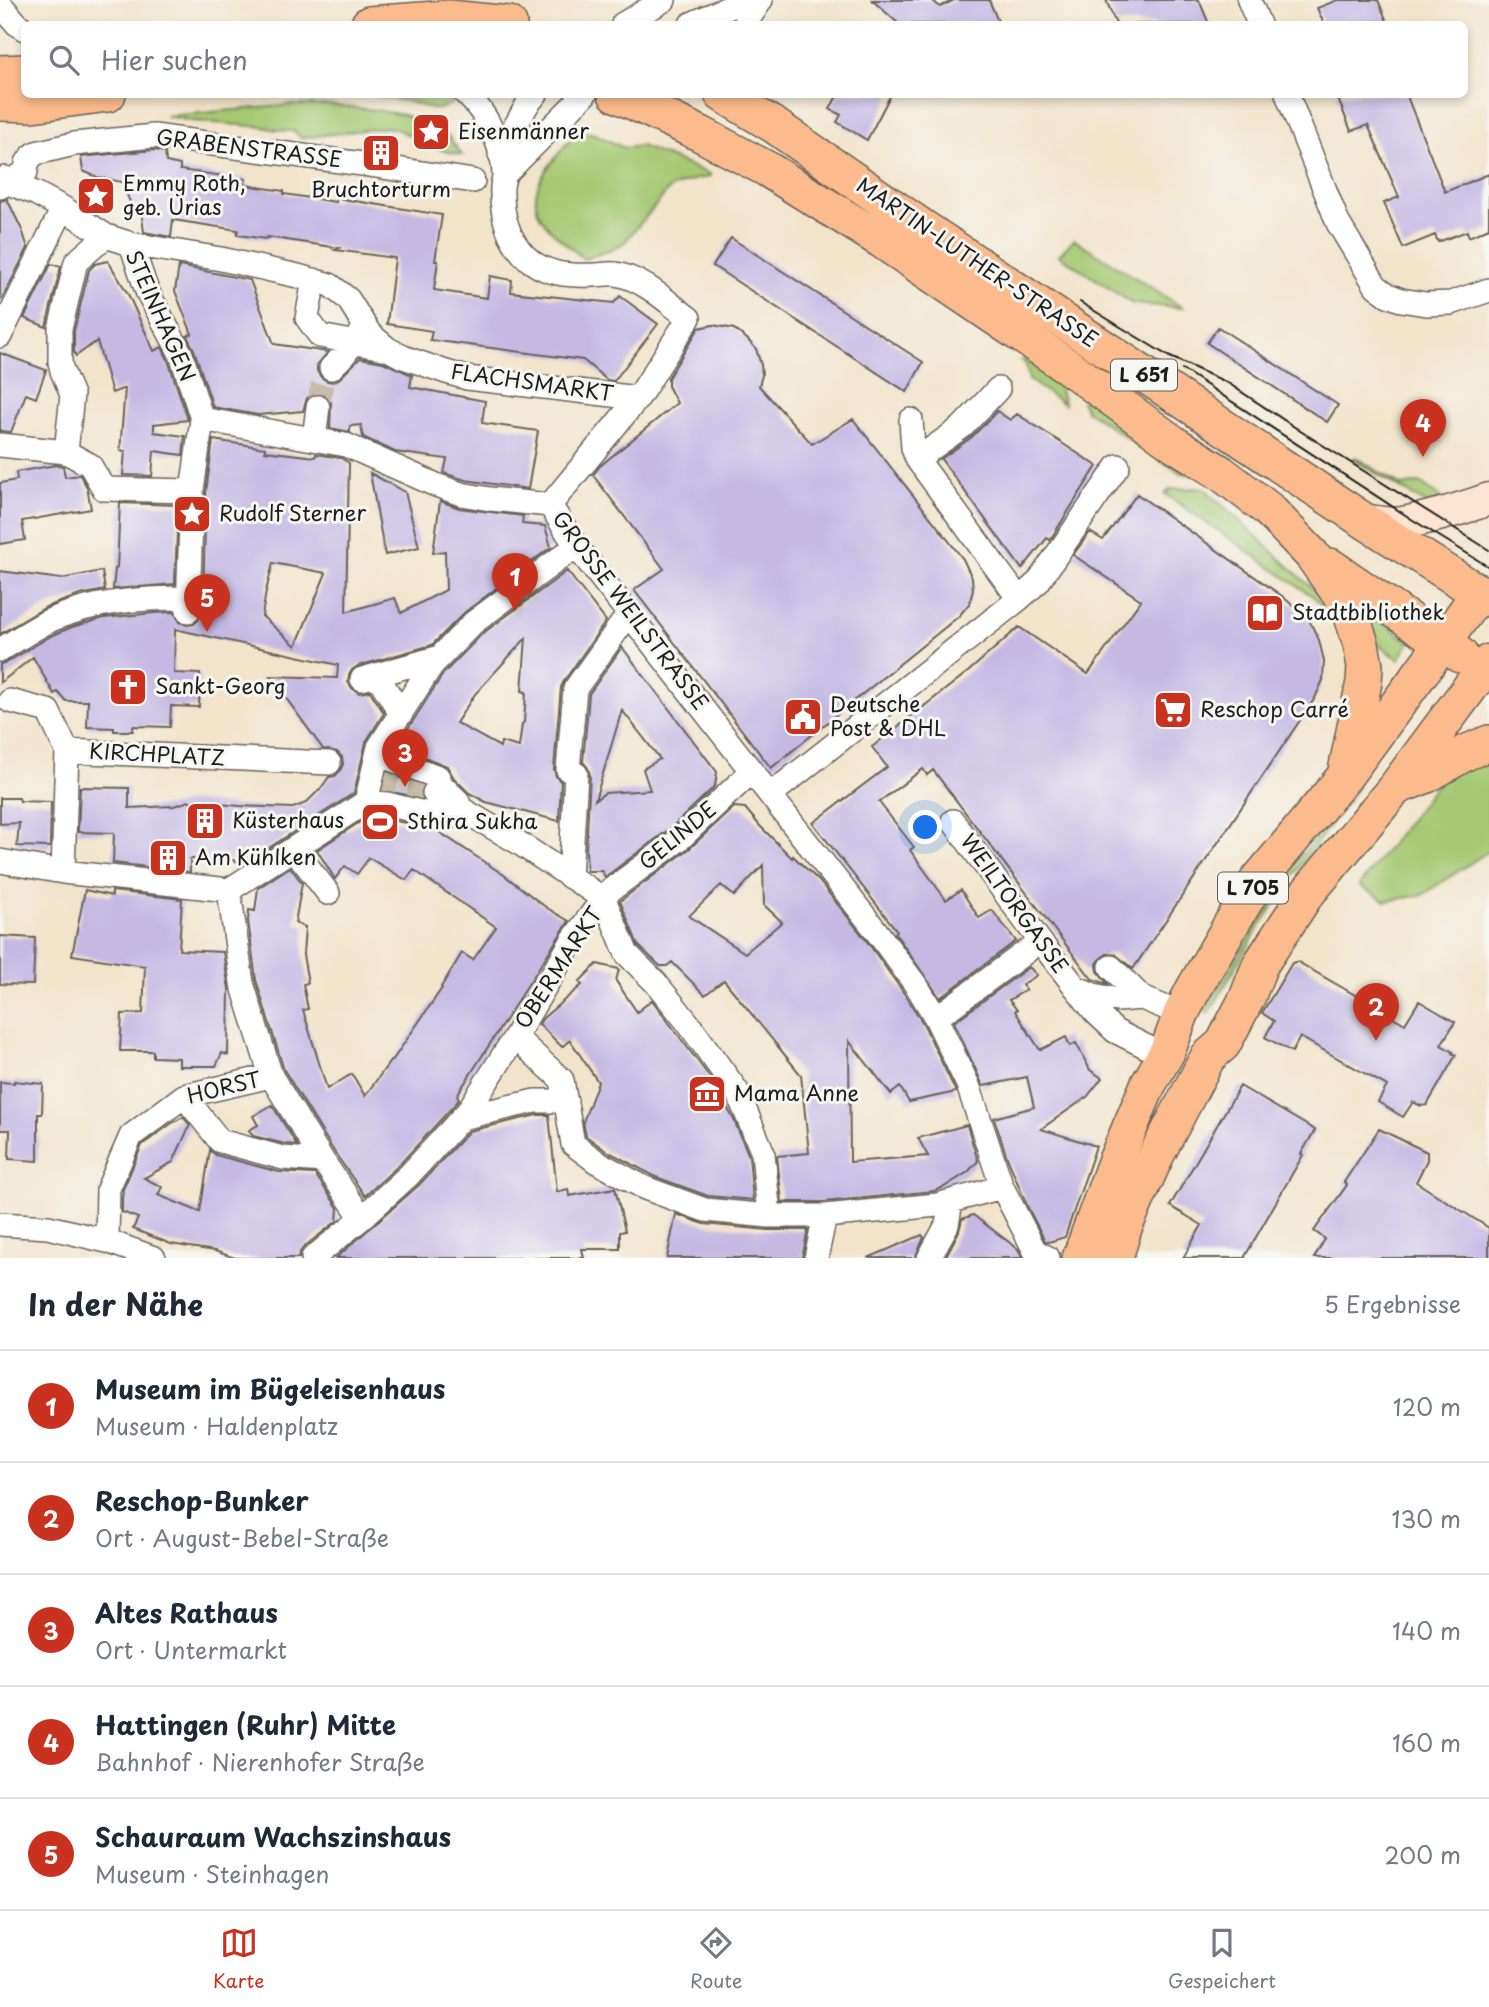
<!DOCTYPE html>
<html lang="de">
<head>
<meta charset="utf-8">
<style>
	:root { --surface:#fff; --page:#f2f2f3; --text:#1f2937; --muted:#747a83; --line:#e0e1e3; --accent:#c8321e }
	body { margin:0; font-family:"Playpen Sans",sans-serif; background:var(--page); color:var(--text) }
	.you { position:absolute; left:926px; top:828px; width:24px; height:24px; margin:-18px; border:5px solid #fff; border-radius:50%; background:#1a73e8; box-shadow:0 0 0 10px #1a73e833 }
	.badge { display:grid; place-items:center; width:46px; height:46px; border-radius:50%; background:var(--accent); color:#fff; font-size:23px; font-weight:700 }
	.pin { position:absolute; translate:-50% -58px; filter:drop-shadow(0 2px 4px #0008) }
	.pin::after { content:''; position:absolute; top:37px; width:24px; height:21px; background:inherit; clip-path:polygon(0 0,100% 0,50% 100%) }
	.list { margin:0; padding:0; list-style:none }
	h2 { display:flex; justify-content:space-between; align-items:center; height:91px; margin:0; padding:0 28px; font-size:30px }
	h2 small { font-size:23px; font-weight:400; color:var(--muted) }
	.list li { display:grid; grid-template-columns:46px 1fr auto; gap:21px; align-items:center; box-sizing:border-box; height:112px; padding:0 28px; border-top:2px solid var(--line) }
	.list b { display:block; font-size:26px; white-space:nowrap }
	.list p { margin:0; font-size:23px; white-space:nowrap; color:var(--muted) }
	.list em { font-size:23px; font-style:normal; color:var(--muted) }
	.icon { flex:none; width:38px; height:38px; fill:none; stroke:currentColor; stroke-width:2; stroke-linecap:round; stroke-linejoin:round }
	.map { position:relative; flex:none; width:1489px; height:1258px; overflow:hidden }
	.search { position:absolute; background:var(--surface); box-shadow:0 4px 10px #0003; left:21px; right:21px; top:21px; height:77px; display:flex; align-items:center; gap:18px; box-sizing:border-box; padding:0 24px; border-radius:10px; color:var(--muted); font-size:26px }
	.sheet { height:651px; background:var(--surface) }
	nav { display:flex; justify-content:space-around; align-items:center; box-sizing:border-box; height:98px; border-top:2px solid var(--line); background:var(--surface); font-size:19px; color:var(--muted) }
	nav a { display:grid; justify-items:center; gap:4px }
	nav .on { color:var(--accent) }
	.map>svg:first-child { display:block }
</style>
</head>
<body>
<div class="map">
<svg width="1489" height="1258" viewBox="0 0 1489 1258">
	<rect width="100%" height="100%" fill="#f6f6f2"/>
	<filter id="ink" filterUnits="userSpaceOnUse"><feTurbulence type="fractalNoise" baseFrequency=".0143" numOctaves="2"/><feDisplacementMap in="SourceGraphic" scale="14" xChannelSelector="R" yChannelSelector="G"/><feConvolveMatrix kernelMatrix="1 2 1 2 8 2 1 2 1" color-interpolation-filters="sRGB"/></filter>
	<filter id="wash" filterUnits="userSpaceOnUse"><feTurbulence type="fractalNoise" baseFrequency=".00686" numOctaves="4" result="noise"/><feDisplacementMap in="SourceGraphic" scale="28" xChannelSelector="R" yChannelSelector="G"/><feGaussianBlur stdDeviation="1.57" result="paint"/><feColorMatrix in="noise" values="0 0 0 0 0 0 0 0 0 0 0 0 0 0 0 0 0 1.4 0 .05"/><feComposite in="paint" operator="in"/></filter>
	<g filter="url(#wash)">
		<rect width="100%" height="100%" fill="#f2e4cb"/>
		<path fill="#a5c871" stroke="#607246" stroke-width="2" d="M371,95H450L457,100L440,109H433L409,102Z
			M290,105H329L376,110L404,115L445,132L462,155L444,151L396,129L387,127L301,138L294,131C289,132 270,129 264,127L191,121L166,116Z
			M584,132L595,134L624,148L641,146L710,174L709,177L696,179L670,188L625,242L611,250L584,259C544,225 514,208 556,157C564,147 571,136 584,132Z
			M1074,239L1172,301L1183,308L1133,304L1059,255Z
			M1021,360L1029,361L1056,376L1064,404L1029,380L1026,364Z
			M1084,397L1188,474L1180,473L1086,410L1082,403Z
			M1355,457L1402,486L1420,483L1445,501L1428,505L1353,459Z
			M1204,488L1335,609L1338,627L1315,598L1165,494L1171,489Z
			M1363,610L1410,642L1399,659L1374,642Z
			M1489,754V851L1422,895L1386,901L1359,886L1440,780Z
			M1358,787L1291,879L1260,926L1209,1013L1207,1014L1205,1010L1289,870Z"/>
		<g id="blocks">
			<path fill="#c5b9e4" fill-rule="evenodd" d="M872,0H932L940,7L954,0H989L999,24H899Z
				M1106,0H1199L1209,24H1116Z
				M1338,0H1378L1388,24H1324L1317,8Z
				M838,94H891L867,140L837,122L841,115L830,109Z
				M1336,94H1406L1445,192L1489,174V228L1469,237L1467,231L1438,242L1435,235L1403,248L1384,203L1399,197L1368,125L1351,131Z
				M154,150L165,152L166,162L180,165V170L246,179L245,185L284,191V194L336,202V198L442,215L435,261H438L434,290L487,298L490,276L512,280L511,292L614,303L620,296L658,324L614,381L607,380L583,360L430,340L432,331L387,324L395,258L335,250L339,248L267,237V239L237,235L238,230L173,220L171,237L144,232L141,209L133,210L122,182L97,177L83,171L81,157Z
				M7,199L22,230L28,248L2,299L0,300V201Z
				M731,238L923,362L907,392L713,266Z
				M108,261L128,294L154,351L162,347L168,360L188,420L154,424V432L185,436L183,455L154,451L152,476L123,475L125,451H120L125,388L112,393L97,341L76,356L74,352V331L89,270L95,264Z
				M51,264L61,266L46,327L24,318Z
				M179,266L250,280L274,344L328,352L317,365V371L321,377L327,381L334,382L340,378L360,358L383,362L412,375L410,387L485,401L482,423L538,431L528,489L465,480L444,473L447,459L395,452L363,437L361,425L350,426V432L330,428L331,402L327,396L320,393L313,394L307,398L303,411L258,415L213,407L194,350L187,336L192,334L175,291Z
				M713,325L734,329L747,339L756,349L761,365L762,375L759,386L812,444L853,419L963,559L972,578L973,590L969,604L959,616L771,768L634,590L664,569L593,475L600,466L677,403L668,386V378L699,328Z
				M1218,327L1338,405L1327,422L1207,343Z
				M0,353L46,370L36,398L26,394L11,432L0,431Z
				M997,411L1010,420L1017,414L1097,466L1050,540L1047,538L1022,569L941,459L972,437Z
				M213,440L265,448V451L315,457L316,454L341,458L349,463L346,612L395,598L401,613L446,590L445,551L433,553L440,501L459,508L523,516L522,524L545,526L551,547L465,612L432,645L358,666L352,670L349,675L348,682L352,688L359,693L370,691L384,713L366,742L354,793L244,864L233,860L190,859V872L113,863L114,833L78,832L80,787L129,788V808L174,806L189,801L240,806L293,808L306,803L321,788L329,777L335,776L340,771L343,764L342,757L337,752L323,749L270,676L337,678L338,665L175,629L174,673L200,674L199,707L171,706L170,727L133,726V731H114V728L87,727L88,701H66L58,692L54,694L33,657L0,683V664L7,662L51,636L72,627L104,618L154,613L174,612L180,622L187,625L194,624L199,619L203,599L206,492ZM273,563L326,573L296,646L262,616L266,591Z
				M56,465L63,466L65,477L80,475L87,487L91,509L22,521L25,540L0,544V483L17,480L16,472Z
				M370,473L405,492L419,547L385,555Z
				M1137,494L1282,596L1298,610L1310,622L1319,640L1324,661L1323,680L1315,698L1133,969L1115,954H1107L1101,958L1097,964L1098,971L1108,984L1092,979L933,770L927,775L923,769L879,802L914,847L910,850L946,900L961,890L979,918L992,910L1016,941L940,998L895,933L897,931L813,823L887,767L872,747L969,671L1019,627L1088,674L1141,600L1073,555L1090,532L1103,540Z
				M120,503L178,505L175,584L113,589L115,569L117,568Z
				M0,571L61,579L102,571L105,590L80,595L46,607L0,634Z
				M567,571L606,621L564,681L561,687L554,769L556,776L561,782L559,821L486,802L469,793L454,778L447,766L397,746L443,674L482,634ZM526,638L522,691L526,692L524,722L522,724L519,747L501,742L500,747L456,723L475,694Z
				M622,647L717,772L715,786L672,827L605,877L602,871H587L586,850L590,775L588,768L583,762L589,694ZM622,710L660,759L643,769L650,790L605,793L595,800Z
				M387,773L422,786L420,792L421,798L383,790Z
				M0,798H19L20,801L51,802L50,847L17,846L19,823L0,824Z
				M734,807L745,808L760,826L792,858L793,856L819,881L866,940L906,996L924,1025L956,1092L909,1102L900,1087L891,1094L849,1041L850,1162L928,1156L918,1138L967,1125L978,1161L968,1172L944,1187L934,1191L824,1202H782L777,1156L809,1153L801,1075L724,980L705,995L672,962L667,966H660L638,945L620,901L689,849ZM763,865L764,905L782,922L745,953L689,916L721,885L734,896Z
				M369,816L433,828L504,875L547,908L569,921L457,1095L459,1099L457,1102L399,1165L365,1196L335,1153L284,1070L256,980L248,921L249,910L255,911L258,888L290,867L302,883L295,923L305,927L303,955L308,983L303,984L308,1009L303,1010L327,1089L352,1074L365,1096L391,1060L392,1061L442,988L441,987L462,953L473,960L496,927L414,870L406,880L369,858L357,874L345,866L335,879L317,850Z
				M85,890L112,896V891L182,899L179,950L223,952L229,989L228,1055L222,1053L216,1066H179V1058L153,1057V1051H120L122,1014L143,1013L145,966L72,955Z
				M0,936L35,938L33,985L0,984Z
				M1295,962H1298L1405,1024L1419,1001L1455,1022L1441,1045L1453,1052L1452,1053L1456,1055L1427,1105L1421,1106L1413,1102L1403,1117L1378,1102L1387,1086L1300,1037L1292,1052L1265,1037L1274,1021L1262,1013L1292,963Z
				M597,964L619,969L616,981L637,1012L652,1000L714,1083L734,1120L749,1156L753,1200L708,1196L656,1177L605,1150L586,1136L583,1122L598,1082L570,1040L562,1047L539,1024L543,1018L582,985L579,982Z
				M1029,967L1037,975L1022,985L1026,990L1009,1000L1017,1010L1015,1011L1040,1050L1066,1037L1070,1046L1076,1043L1090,1070L1102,1078L1087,1097L1041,1129L1096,1146L1065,1237L1049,1242L1045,1241L1028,1208L1008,1160L994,1118L1034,1107L1027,1077L983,1086L954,1022Z
				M14,1081L43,1084L42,1114H38V1161L9,1159L10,1130H0V1082L14,1083Z
				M1240,1086L1315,1130L1301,1154L1303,1155L1244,1258H1183L1202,1225L1170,1206Z
				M272,1105L297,1145L285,1144L253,1136L249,1130L258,1125L253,1116Z
				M537,1115H549L557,1192L568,1189L569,1196L615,1188L625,1231L620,1232V1249H582L584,1258H336L419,1185L469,1131Z
				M183,1117L190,1125L173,1162L144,1178L162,1187L158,1195L200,1212L210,1150L216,1155L279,1172L315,1174L338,1208L337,1221L304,1247L300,1252L299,1258H235L215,1251L171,1244L133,1229L138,1218L122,1212V1199L123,1189L142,1145L172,1123Z
				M1379,1129L1427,1152V1160L1416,1182L1489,1228V1258H1314L1325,1239L1314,1231L1347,1185L1344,1182Z
				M676,1214L704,1224L768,1230H808L802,1258H667Z
				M973,1215L1018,1249L1023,1258H945L959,1231L962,1219Z
				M922,1235L924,1238L915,1258H868Z"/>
		</g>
	</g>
	<g filter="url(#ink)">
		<use href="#blocks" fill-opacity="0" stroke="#676259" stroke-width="2"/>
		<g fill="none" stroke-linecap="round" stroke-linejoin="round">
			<path stroke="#c7bca8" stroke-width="23" stroke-dasharray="23 11" stroke-linecap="butt" d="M318,407L324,375L331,368
				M375,780L434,793"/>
			<g stroke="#676259" stroke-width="26">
				<path id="street" d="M1249,0L1259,24
					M0,4L17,24L24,29
					M623,24L664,0
					M691,24L746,0
					M745,24L761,0
					M466,94C486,112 504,148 504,175C504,179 503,182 502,186C501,212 507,237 524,255C543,275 569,276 594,275C601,275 609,273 616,274C644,279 667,302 689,318L638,398L550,505
					M1287,94L1338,223L1376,286L1388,295L1401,300L1426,304L1451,303L1489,290
					M500,154L527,105L536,94
					M504,175L585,94
					M5,178L8,183L35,193L63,208L106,236L131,244L221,259L298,276L330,285L348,299L370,334L388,349L403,357L446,372L467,378L638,398
					M0,187L26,172L27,163L31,157L36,153L74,144L154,136L377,166L473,181
					M131,244L147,291L181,354L202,419L192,491L188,611
					M314,280L307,318L320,336L388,349
					M0,336L63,208
					M331,368L344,355L361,333
					M998,389L962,427L917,459L1019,599
					M202,419L346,445L436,485L461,494L490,499L550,505
					M911,420L913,448L917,459
					M314,439L318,407
					M0,445L66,452L90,465L104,489L192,491
					M66,452L72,395L62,371L60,362V329L76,262L106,236
					M550,505L576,546L877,932L918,988L936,1018L968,1085L1002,1187L1035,1251L1048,1258
					M0,650C17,640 34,628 51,620C95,601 141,598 189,598
					M377,675L401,714
					M362,679L440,657
					M10,701L48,711L67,751L63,872
					M379,747L390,759L438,777L442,786L458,801
					M67,751L329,763
					M434,793L516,841L604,899
					M770,795L1019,599L1038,582L1118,466
					M366,802L387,804L424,813L468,817
					M953,821L1039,940L1094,1011L1115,1031L1149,1048L1167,1052
					M294,849L328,893
					M0,861L63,872L229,890L366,802L379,747L432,665L473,623L576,546
					M570,877L576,774L568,770L575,689L630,612
					M229,890L242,983L271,1076L323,1161L362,1218
					M604,899L627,954L656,983L688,1023L737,1091L763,1153L769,1216
					M1111,967L1142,998
					M1075,987L1094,995L1117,1000L1142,998L1181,1014
					M936,1018L1027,951
					M515,1037L562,1080L573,1144L597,1162L645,1188L705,1210L769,1216H825L937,1205L1002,1187
					M184,1096L220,1141L283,1158L323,1161
					M461,1118L535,1101H566
					M0,1224L48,1227L107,1241L154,1258
					M107,1241L108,1189L131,1136L184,1096L271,1076
					M313,1258L362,1218L409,1175L468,1111L515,1037L574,938L608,892L681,838L751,772
					M816,1258L825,1216
					M929,1258L947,1225L951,1202"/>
			</g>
			<g stroke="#676259" stroke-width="35">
				<path id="secondary" d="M1363,520C1376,522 1389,525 1402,523C1431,518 1461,509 1489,499"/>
			</g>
			<g stroke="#676259" stroke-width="38">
				<path id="primary" d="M369,24L449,18L509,24
					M0,73L24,72
					M616,94L701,134L767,169L881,240L1070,368L1176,445L1221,473L1268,509L1312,555L1349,607L1361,644L1365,666L1364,682L1345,776
					M722,94L775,126L925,229L1363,520L1489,599
					M0,103L32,104L108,94
					M1330,566L1460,655
					M1399,786L1427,775L1465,753L1489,743
					M1080,1258L1114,1165L1148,1085L1167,1052L1181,1014L1192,992L1230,926L1256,883L1345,776L1480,592
					M1115,1258L1124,1228L1156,1156L1208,1057L1223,1044L1247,998L1260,965L1305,896L1396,787L1489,662"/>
			</g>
			<use href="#street" stroke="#fff" stroke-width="23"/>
			<use href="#secondary" stroke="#fde4d1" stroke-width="32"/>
			<use href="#primary" stroke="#fbbb8d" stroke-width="35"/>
			<path stroke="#1c1c1c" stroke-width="2" d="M1080,302L1168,356L1228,383L1302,432L1489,550
				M1182,369L1413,520L1489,567"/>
		</g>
	</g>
	<defs>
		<g id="sight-square" transform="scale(2.0125)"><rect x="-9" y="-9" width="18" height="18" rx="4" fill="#c8321e" stroke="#f6f6f2"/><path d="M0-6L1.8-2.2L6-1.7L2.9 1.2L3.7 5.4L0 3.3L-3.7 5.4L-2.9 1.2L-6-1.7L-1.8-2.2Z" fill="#fff"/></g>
		<g id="building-square" transform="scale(2.0125)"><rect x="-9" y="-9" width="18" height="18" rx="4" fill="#c8321e" stroke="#f6f6f2"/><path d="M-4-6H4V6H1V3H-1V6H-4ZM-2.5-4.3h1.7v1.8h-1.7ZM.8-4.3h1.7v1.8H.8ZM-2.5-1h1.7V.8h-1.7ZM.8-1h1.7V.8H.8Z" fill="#fff"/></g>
		<g id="library-square" transform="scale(2.0125)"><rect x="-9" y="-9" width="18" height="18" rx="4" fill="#c8321e" stroke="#f6f6f2"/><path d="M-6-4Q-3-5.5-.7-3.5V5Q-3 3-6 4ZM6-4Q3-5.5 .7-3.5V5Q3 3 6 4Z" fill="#fff"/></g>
		<g id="church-square" transform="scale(2.0125)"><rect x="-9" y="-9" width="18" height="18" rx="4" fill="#c8321e" stroke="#f6f6f2"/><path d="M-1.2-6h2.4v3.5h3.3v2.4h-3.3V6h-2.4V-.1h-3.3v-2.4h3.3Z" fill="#fff"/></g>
		<g id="supermarket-square" transform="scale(2.0125)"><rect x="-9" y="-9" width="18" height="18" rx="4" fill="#c8321e" stroke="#f6f6f2"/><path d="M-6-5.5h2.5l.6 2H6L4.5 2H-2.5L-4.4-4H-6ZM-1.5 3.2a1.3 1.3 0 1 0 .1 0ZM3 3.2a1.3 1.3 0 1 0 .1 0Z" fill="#fff"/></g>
		<g id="civic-square" transform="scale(2.0125)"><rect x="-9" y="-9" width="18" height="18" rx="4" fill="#c8321e" stroke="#f6f6f2"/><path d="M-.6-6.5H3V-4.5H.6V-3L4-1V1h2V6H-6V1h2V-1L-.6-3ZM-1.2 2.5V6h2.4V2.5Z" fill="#fff"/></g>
		<g id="stadium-square" transform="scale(2.0125)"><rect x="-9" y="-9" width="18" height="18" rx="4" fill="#c8321e" stroke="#f6f6f2"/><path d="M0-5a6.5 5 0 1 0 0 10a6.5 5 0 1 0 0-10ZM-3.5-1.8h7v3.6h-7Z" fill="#fff"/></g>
		<g id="museum-square" transform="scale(2.0125)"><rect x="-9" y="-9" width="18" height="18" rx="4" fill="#c8321e" stroke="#f6f6f2"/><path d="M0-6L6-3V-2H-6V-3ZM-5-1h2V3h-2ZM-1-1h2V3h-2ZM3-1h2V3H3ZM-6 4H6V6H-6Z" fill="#fff"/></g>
	</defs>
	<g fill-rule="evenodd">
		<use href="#sight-square" x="431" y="132"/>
		<use href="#building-square" x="381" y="153"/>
		<use href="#sight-square" x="96" y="196"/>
		<use href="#sight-square" x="192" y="514"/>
		<use href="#library-square" x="1265" y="613"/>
		<use href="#church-square" x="128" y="687"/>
		<use href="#supermarket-square" x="1173" y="710"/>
		<use href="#civic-square" x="803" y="717"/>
		<use href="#building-square" x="205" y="821"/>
		<use href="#stadium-square" x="380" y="822"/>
		<use href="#building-square" x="168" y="858"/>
		<use href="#museum-square" x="707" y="1094"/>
	</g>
	<g text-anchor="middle" stroke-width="6" stroke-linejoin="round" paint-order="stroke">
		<g fill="#f6f6f2" stroke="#5d5d5c" stroke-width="2">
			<rect x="1111" y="359.5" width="66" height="31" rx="5"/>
			<rect x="1218" y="872.5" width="70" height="31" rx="5"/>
		</g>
		<g font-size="19" font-weight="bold" fill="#1c1c1c">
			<text x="1144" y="382">L 651</text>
			<text x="1253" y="895">L 705</text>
		</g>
		<g font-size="21" fill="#1c1c1c" stroke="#f6f6f2" text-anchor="start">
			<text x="458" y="139">Eisenmänner</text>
			<text x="123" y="191">Emmy Roth,<tspan x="123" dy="24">geb. Urias</tspan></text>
			<text x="381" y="197" text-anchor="middle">Bruchtorturm</text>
			<text x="219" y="521">Rudolf Sterner</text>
			<text x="1292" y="620">Stadtbibliothek</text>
			<text x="155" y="694">Sankt-Georg</text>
			<text x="830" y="712">Deutsche<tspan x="830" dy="24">Post &amp; DHL</tspan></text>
			<text x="1200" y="717">Reschop Carré</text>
			<text x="232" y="828">Küsterhaus</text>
			<text x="407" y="829">Sthira Sukha</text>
			<text x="195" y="865">Am Kühlken</text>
			<text x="734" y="1101">Mama Anne</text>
		</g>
		<g font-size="21" fill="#1c1c1c" stroke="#f6f6f2">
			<text transform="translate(249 149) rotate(7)" y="7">GRABENSTRASSE</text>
			<text transform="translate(977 263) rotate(34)" y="7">MARTIN-LUTHER-STRASSE</text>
			<text transform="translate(160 316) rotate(66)" y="7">STEINHAGEN</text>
			<text transform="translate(532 383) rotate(8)" y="7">FLACHSMARKT</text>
			<text transform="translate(630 611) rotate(53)" y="7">GROSSE WEILSTRASSE</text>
			<text transform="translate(157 755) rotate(3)" y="7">KIRCHPLATZ</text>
			<text transform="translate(678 836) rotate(-40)" y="7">GELINDE</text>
			<text transform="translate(1014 904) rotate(54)" y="7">WEILTORGASSE</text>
			<text transform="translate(559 968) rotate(-57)" y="7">OBERMARKT</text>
			<text transform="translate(224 1088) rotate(-14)" y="7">HORST</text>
		</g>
	</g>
</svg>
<div class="you"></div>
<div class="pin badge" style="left:515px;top:611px">1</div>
<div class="pin badge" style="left:1376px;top:1041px">2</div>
<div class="pin badge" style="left:405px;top:787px">3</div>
<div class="pin badge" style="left:1423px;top:457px">4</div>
<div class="pin badge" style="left:207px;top:632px">5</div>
<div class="search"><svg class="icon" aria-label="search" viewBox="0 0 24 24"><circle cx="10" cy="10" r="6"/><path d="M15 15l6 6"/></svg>Hier suchen</div>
</div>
<section class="sheet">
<h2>In der Nähe<small>5 Ergebnisse</small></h2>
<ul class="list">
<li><span class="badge">1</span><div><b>Museum im Bügeleisenhaus</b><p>Museum · Haldenplatz</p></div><em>120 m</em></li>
<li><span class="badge">2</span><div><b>Reschop-Bunker</b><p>Ort · August-Bebel-Straße</p></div><em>130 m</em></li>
<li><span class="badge">3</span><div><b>Altes Rathaus</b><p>Ort · Untermarkt</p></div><em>140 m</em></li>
<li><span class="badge">4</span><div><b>Hattingen (Ruhr) Mitte</b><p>Bahnhof · Nierenhofer Straße</p></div><em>160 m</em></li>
<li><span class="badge">5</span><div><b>Schauraum Wachszinshaus</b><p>Museum · Steinhagen</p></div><em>200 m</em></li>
</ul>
</section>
<nav>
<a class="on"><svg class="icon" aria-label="map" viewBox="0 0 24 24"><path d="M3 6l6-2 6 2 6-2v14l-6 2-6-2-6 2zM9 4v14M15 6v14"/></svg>Karte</a>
<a><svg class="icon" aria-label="directions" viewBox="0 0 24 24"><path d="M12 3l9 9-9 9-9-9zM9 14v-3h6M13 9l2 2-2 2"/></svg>Route</a>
<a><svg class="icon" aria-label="saved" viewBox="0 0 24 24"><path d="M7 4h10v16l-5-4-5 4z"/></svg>Gespeichert</a>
</nav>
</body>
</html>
